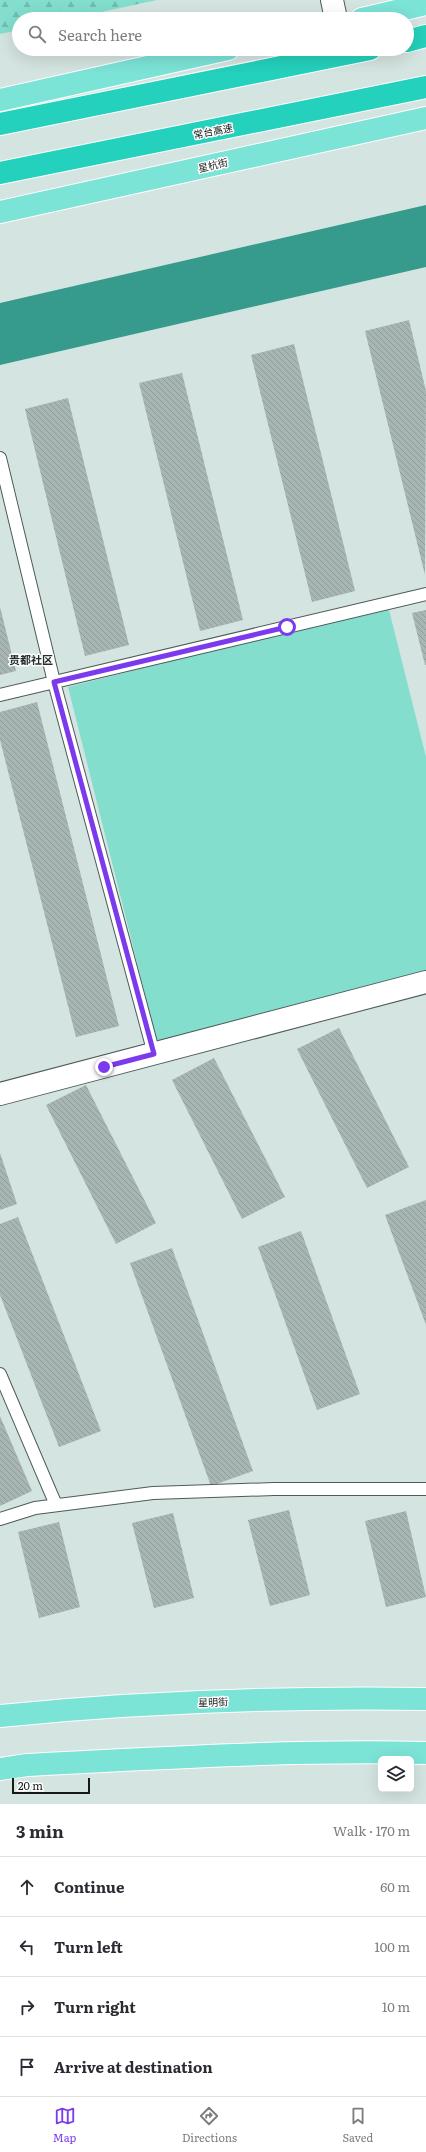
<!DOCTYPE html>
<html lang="en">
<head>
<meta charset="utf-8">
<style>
	:root { --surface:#fff; --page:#f2f2f3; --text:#2b2b33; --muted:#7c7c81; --line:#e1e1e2; --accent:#7c3aed }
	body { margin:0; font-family:Literata,"Noto Sans SC",serif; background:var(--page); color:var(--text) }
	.controls { position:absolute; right:12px; bottom:12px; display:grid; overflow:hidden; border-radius:6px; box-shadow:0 4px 16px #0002 }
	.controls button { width:36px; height:36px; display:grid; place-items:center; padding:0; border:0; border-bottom:1px solid var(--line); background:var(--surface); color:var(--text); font:20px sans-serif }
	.scale { position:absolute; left:12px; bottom:10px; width:78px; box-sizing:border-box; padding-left:4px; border:2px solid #151a19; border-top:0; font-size:11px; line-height:14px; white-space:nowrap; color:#151a19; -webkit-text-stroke:3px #fff; paint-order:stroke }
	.stop { position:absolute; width:12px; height:12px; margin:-9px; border:3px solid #7c3aed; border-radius:50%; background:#fff }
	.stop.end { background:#7c3aed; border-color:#fff; box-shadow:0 1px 4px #0008 }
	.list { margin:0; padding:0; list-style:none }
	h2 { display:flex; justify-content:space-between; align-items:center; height:52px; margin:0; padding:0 16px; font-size:17px }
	h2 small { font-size:13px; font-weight:400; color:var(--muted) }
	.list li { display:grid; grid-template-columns:26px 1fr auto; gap:12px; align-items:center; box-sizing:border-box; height:60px; padding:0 16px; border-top:1px solid var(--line) }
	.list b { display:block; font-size:15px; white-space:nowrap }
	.list em { font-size:13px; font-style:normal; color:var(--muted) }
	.icon { flex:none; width:22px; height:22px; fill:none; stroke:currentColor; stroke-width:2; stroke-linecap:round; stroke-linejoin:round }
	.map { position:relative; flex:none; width:426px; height:1804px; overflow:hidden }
	.search { position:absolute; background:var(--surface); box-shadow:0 4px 16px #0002; left:12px; right:12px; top:12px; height:44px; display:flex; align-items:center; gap:10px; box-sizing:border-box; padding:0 14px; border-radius:22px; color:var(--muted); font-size:15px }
	.sheet { height:292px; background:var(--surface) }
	nav { display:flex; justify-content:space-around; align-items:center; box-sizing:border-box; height:56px; border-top:1px solid var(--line); background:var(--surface); font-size:11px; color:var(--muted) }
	nav a { display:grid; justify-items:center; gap:2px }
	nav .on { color:var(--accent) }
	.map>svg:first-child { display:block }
</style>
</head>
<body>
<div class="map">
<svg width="426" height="1804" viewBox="0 0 426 1804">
	<defs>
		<pattern id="forest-firs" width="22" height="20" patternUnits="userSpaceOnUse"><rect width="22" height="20" fill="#83dece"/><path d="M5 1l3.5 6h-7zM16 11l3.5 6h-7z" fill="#70beb0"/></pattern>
		<pattern id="building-back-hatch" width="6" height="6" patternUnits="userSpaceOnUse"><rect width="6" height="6" fill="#a7b6b3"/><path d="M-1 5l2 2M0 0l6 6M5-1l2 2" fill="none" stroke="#8f9c99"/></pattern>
	</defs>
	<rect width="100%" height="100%" fill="#d4e4e0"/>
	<path fill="url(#forest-firs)" d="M0,0H157L69,19H19V30L0,34Z"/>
	<path fill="#83dece" d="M388,606L426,757V975L157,1042L68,687Z"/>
	<path fill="#369b8d" d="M426,205V267L0,365V303Z"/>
	<path fill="url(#building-back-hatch)" d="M409,320L426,391L425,575L365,331Z
		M294,344L355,591L312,602L251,355Z
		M182,373L243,620L200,631L139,383Z
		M68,398L129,645L85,656L25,409Z
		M0,607L16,671L0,675Z
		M426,610V665H425L412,613Z
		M37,702L119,1026L76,1037L0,740V712Z
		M339,1028L409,1167L367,1188L297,1049Z
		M214,1058L285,1197L242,1219L172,1080Z
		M86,1085L156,1223L116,1244L46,1105Z
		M0,1153L17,1204L0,1210Z
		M426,1200V1325L385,1215Z
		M18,1217L101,1431L59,1447L0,1295V1224Z
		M301,1231L360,1394L317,1410L258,1247Z
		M172,1248L253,1471L211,1486L130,1263Z
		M0,1416L32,1491L0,1506Z
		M289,1510L310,1595L270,1606L248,1520Z
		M406,1511L426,1597L386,1607L365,1521Z
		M173,1513L194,1598L154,1608L132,1523Z
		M59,1522L80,1607L39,1618L18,1532Z"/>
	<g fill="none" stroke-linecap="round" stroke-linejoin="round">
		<g stroke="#4e5b58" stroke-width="14">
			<path id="service" d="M0,458L54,682L154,1054
				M0,695L426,594
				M0,1374L56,1505
				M0,1519L35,1508L153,1493L274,1489H426"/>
		</g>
		<g stroke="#4e5b58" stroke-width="24">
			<path id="minor" d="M0,1094L426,982"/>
		</g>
		<g stroke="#4e5b58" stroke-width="24">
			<path id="tertiary" d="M332,0L336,19"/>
		</g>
		<g stroke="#fff" stroke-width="24">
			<path id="primary" d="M362,19L426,4
				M0,100L228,49
				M0,212L426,118
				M0,1716C141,1702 284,1697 426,1699
				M0,1769L27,1765C160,1758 293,1750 426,1753"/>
		</g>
		<g stroke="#fff" stroke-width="24">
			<path id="motorway" d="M407,41L426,36
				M0,124L370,49
				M0,173L426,87"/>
		</g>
		<use href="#service" stroke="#fff" stroke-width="12"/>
		<use href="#minor" stroke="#fff" stroke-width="22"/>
		<use href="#tertiary" stroke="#fff" stroke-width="22"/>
		<use href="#primary" stroke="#7ce3d7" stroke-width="22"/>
		<use href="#motorway" stroke="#24d1bc" stroke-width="22"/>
	</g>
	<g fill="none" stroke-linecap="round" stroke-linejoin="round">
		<path stroke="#7c3aed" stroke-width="5" d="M104,1067L154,1054L54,682L287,627"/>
	</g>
	<g text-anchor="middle" stroke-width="3" stroke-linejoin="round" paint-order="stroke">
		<g font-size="10" fill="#151a19" stroke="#fff">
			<text transform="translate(213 131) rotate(-11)" y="4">常台高速</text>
			<text transform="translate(213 165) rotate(-13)" y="4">星杭街</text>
			<text transform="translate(213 1702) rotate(-2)" y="4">星明街</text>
		</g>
		<g font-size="11" font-weight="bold" fill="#222f2c" stroke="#fff">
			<text x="31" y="664">贵都社区</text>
		</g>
	</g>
</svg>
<div class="controls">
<button><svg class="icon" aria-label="layers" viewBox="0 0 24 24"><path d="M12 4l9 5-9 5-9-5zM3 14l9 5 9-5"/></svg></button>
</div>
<div class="scale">20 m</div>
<div class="stop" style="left:287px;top:627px"></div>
<div class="stop end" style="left:104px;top:1067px"></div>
<div class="search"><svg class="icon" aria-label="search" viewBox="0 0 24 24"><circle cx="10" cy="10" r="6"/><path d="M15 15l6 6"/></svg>Search here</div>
</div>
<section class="sheet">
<h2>3 min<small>Walk · 170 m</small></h2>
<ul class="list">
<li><svg class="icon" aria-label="ahead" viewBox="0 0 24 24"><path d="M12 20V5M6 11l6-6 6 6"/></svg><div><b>Continue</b></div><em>60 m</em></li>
<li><svg class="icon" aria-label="left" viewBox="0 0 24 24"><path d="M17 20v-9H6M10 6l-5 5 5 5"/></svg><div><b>Turn left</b></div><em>100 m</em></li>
<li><svg class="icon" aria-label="right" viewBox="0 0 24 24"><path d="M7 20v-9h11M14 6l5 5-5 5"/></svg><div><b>Turn right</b></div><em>10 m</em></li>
<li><svg class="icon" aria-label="arrive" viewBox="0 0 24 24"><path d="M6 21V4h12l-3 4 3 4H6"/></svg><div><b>Arrive at destination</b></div></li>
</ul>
</section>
<nav>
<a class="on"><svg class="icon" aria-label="map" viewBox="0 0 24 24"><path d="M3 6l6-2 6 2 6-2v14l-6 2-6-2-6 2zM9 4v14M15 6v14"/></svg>Map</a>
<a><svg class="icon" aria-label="directions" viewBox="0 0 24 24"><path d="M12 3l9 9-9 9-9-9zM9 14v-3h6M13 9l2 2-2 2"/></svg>Directions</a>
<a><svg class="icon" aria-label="saved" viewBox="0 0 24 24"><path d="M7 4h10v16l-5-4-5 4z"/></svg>Saved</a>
</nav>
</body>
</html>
